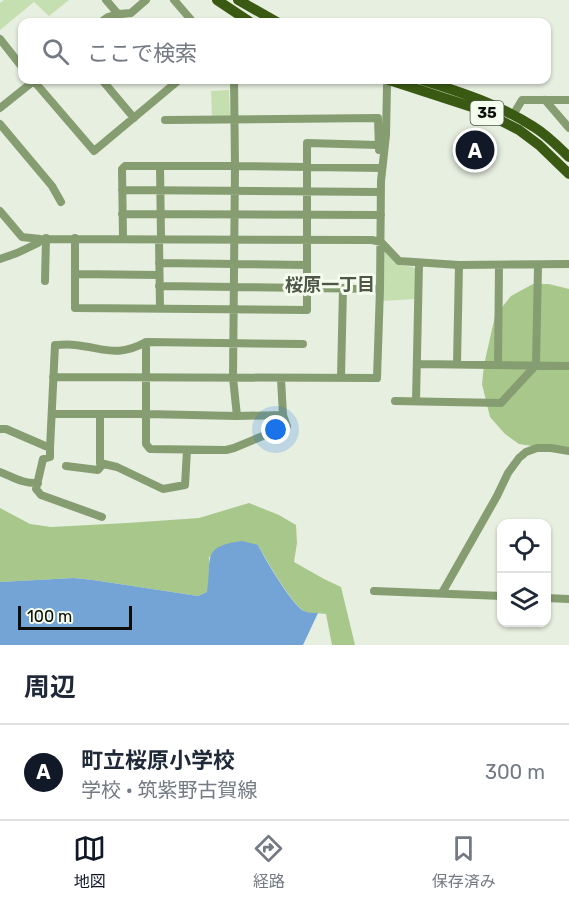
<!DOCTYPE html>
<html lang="ja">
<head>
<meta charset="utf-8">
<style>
	:root { --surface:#fff; --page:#f6f6f7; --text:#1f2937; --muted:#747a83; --line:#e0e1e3; --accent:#111827 }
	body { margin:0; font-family:Rubik,"Noto Sans JP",sans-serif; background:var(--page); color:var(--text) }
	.controls { position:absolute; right:18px; bottom:18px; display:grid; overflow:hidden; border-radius:12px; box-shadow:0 2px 4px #0004 }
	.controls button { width:54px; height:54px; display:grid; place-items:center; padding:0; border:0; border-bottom:2px solid var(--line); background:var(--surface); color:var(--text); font:30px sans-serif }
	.scale { position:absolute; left:18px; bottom:15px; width:114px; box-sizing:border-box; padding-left:6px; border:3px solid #0b0d09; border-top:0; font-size:16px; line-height:21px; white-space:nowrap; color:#0b0d09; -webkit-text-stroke:4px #f4fced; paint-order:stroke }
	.you { position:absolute; left:276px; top:430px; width:21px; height:21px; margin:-15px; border:4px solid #fff; border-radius:50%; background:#1a73e8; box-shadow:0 0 0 9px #1a73e833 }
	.badge { display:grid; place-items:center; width:39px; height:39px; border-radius:50%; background:var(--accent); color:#fff; font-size:20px; font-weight:700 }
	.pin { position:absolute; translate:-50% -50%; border:3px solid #fff; box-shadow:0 2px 6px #0006 }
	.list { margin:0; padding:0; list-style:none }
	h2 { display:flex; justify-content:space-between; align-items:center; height:78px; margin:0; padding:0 24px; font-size:26px }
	h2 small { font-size:20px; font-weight:400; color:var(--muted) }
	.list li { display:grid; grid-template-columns:39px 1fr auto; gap:18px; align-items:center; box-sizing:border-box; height:96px; padding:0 24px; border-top:2px solid var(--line) }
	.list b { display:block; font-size:22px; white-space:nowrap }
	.list p { margin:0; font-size:20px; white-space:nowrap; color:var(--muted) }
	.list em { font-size:20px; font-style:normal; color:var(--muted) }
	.icon { flex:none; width:33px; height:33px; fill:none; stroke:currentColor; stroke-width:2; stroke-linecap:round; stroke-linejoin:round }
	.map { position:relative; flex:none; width:569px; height:645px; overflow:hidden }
	.search { position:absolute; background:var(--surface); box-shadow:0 2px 4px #0004; left:18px; right:18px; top:18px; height:66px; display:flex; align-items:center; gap:15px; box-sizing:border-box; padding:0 21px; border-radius:12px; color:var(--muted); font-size:22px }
	.sheet { height:174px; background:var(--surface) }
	nav { display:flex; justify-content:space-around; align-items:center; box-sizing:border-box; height:84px; border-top:2px solid var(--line); background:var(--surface); font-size:16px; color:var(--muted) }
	nav a { display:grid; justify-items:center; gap:3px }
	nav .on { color:var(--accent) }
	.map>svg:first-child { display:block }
</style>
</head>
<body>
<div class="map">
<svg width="569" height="645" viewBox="0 0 569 645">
	<rect width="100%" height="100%" fill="#e7efe0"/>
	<path fill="#c6dfb0" d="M4,0H69L49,16L34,2L0,30V3Z
		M229,90L230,116L212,117L211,91Z
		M383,252H386L399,265L413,267L416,270L415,299L382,301Z"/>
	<path fill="#a7c88a" d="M533,284H549L569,289V453L545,448L519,444L505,434L490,417L482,384L484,365L495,316L511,296Z
		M249,503L279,515L296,525L297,543L294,562L324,579L341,587L355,645H332L326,614C320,613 312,614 306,612C293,607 266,559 258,545L209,557V582L207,592L198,596L93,580L74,578L0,582V508L30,524L51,527L127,523L199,518Z"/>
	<path fill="#74a3d6" d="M242,541L258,545C265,559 292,605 304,611C308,613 314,613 318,613L303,645H0V582L74,578L93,580L198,596L207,592C213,559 199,547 242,541Z"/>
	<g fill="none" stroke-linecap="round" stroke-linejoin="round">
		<path stroke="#869d71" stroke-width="8" d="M106,0L125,22
			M174,0L193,22
			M101,22L108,17L118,14L131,13L146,0
			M0,39L22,67
			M33,80L94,151L179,80
			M102,80L134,118
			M234,80L235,166L233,378L237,416
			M545,100L569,128
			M0,108L35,80
			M513,115L522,100H569
			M165,120L378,118L379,150
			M0,124L52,186L61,202
			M160,166L161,239
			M122,190L380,192
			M0,211L22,237L40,239L372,240L381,242L399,261L459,265L569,264
			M122,214L381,215
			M75,238V308L307,310V143L378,145
			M123,238L122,169L125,166H235L382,168
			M159,239L160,308
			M0,259L17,253L38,243L40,239
			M159,263L307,265
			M75,274L159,275
			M45,281L46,238
			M159,286L380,289
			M146,342V444L150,449L226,450L234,448L287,426L283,415L281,379
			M417,364L569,366
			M457,364L459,265
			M498,365L499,265
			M53,377L377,378L380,289L381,181L386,135L387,86L389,80
			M341,378L343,288
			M395,401L501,403L536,365L538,265
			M416,401L419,264
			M52,414H146L237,416L283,415
			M100,414V463L117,467L163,489L185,485L187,450
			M0,429H6L50,448L55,345C61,345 68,344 75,345C104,348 117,358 146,342L303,344
			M50,448V457L43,459L36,489L41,495L102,517
			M66,466L98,470L103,464
			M0,472C13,477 23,484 38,483
			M374,591L502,596
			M442,593L497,496L508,473L519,458L526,452L537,448H551L569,451
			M546,598L569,599"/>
		<path stroke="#3a5912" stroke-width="10" d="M217,0L250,22
			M238,0L277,22
			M389,80L478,109L519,130L539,145L569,174
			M422,80C461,92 500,105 534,127C547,135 558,146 569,157"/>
	</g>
	<g text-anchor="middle" stroke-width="6" stroke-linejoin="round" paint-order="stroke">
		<rect fill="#f4fced" stroke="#51554d" stroke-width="1.5" x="470.5" y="101" width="33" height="24" rx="4.5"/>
		<g font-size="15" font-weight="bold" fill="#0b0d09">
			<text x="487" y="118">35</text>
		</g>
		<g font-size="18" font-weight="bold" fill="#4f5649" stroke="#f4fced">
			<text x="330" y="291">桜原一丁目</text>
		</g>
	</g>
</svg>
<div class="controls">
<button><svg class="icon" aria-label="locate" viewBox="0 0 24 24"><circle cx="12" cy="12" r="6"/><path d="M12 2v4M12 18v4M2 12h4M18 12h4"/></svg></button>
<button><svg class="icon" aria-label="layers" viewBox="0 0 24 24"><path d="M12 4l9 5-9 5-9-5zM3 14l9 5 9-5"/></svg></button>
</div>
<div class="scale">100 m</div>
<div class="you"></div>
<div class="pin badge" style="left:475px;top:150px">A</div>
<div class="search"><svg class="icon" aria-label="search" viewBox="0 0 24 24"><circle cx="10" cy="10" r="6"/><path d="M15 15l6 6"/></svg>ここで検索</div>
</div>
<section class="sheet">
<h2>周辺<small></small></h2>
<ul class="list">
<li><span class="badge">A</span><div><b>町立桜原小学校</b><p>学校 · 筑紫野古賀線</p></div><em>300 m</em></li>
</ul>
</section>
<nav>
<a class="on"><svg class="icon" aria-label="map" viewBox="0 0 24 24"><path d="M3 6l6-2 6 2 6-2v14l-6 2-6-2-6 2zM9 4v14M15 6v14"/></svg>地図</a>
<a><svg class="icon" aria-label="directions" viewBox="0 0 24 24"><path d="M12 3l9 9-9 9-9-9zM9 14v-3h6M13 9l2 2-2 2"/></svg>経路</a>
<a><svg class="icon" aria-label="saved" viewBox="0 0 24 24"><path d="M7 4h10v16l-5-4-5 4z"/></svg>保存済み</a>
</nav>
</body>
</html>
